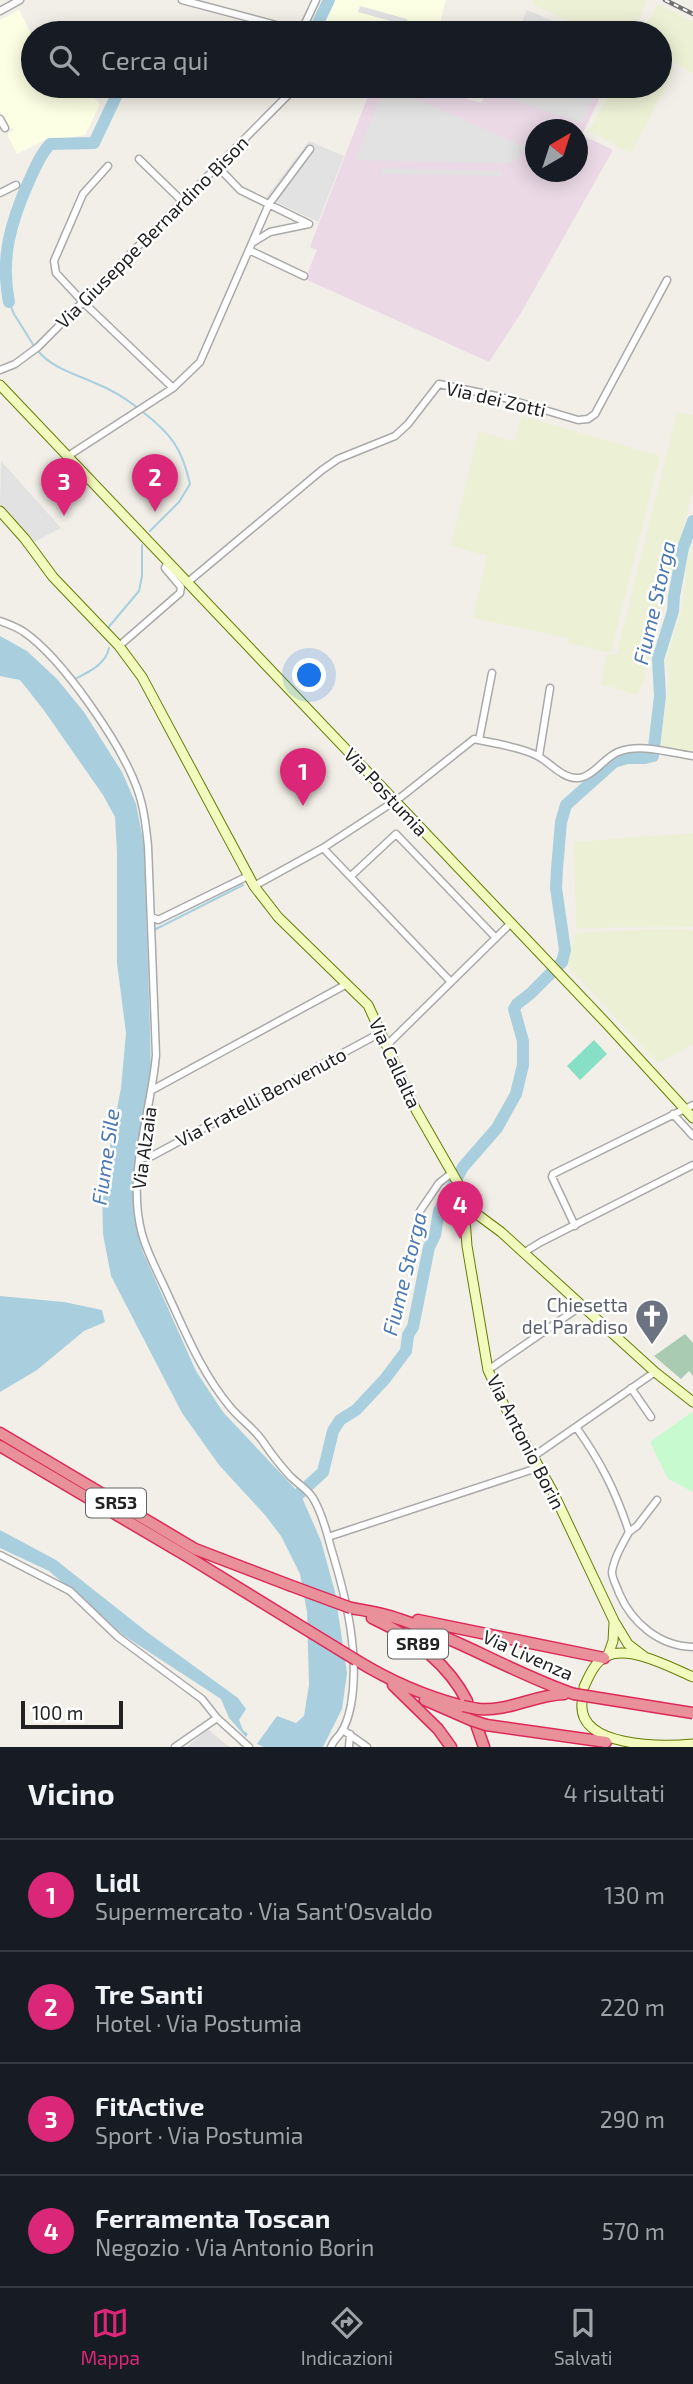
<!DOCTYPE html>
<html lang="it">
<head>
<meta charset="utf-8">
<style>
	:root { --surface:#171b24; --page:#20242c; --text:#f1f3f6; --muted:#9ea1a6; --line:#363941; --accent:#db2777 }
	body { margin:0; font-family:"Exo 2",sans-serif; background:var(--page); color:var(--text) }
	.compass { position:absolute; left:525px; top:119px; width:63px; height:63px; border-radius:50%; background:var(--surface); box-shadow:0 4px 18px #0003; rotate:39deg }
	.scale { position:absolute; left:21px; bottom:18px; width:102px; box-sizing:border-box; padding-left:7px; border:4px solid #222; border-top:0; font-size:19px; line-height:24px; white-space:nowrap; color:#222; -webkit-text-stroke:5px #fff; paint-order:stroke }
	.you { position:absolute; left:310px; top:676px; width:24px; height:24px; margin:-18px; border:5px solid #fff; border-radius:50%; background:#1a73e8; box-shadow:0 0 0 10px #1a73e833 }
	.badge { display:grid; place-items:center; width:46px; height:46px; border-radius:50%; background:var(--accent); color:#fff; font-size:23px; font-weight:700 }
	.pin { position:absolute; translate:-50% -58px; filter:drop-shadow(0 2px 4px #0008) }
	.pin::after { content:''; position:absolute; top:37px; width:24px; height:21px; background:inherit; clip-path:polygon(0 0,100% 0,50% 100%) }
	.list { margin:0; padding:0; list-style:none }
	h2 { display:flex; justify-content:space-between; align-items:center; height:91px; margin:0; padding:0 28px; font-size:30px }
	h2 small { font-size:23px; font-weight:400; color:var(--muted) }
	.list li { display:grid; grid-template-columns:46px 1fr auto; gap:21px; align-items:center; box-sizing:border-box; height:112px; padding:0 28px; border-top:2px solid var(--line) }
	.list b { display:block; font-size:26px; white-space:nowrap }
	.list p { margin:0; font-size:23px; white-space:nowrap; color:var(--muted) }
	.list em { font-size:23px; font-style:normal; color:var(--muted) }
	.icon { flex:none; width:38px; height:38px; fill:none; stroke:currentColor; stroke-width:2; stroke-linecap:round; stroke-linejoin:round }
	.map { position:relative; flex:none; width:693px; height:1747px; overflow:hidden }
	.search { position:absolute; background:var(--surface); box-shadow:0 4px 18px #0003; left:21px; right:21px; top:21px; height:77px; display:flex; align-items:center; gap:18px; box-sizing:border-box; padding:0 24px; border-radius:38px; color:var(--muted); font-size:26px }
	.sheet { height:539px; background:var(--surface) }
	nav { display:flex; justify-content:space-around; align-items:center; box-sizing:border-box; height:98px; border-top:2px solid var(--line); background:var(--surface); font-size:19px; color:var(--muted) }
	nav a { display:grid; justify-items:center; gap:4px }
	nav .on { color:var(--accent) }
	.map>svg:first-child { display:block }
</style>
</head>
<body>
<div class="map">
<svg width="693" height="1747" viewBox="0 0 693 1747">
	<rect width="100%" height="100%" fill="#f2efe8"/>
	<path fill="#e0dfdf" d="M208,1729L223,1742L230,1747H187Z"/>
	<path fill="#ebdae6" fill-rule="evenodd" d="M372,86H423L481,103L489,86H605L582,135L613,150L521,313L489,362L305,279L317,250L310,247L314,236ZM536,130H578V172H536Z"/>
	<path fill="#fdffe4" d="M333,0H446L438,29L432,33H338L320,28Z
		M19,10L33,37V86H83L100,104L85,135L55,140L45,145L49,138L17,154L7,134L14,130L12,128L10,129L0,111V20Z"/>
	<path fill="#ecf0d4" d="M534,0H647L632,33H594L532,4Z
		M658,4L693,22V73L660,55V33H641Z
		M660,61L675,69L631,153L589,131L613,86H660Z
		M677,413L693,415V489L652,659L646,658L643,673L646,676L637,695L601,684L606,655L617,654Z
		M522,416L660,456L611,653L569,643L568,638L473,618L487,556L451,545L479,431L514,442Z
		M693,543V751L680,752L661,746L669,677L665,662L682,608L687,562Z
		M693,833V927L576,928L574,842Z
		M657,929L693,930V1044L658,1063L566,964L576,933Z"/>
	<path fill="#a9cbb1" d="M685,1334L693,1343V1376L689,1371L681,1379L654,1356Z"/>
	<path fill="#c7facf" d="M692,1412L693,1413V1492L668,1479L650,1442Z"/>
	<path fill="#87e0c5" d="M594,1040L607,1054L580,1080L567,1066Z"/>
	<path fill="#e2e2e2" d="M360,6L407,19L409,26L358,12Z
		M527,10L581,33H517Z
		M386,86L526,147L517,159L508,163L355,160Z
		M493,86H598L582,123L491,92Z
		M309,141L344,156L318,222L266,197Z
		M382,168L502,171V176L382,174Z
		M1,461L61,528L34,542L0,504Z"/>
	<path fill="#a9cfdf" d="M0,636L27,651L57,679L84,712L122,772L136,804L144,845L150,1028L151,1077L134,1203L142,1250L196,1371L223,1412L301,1495L321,1541L335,1592L347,1673L342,1709L323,1747H264L257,1744L277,1716L296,1723L304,1716L309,1685L307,1612L300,1574L281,1536L265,1515L219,1465L182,1413L111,1276L103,1234L102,1189L121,1088L126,1033L117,963V852L115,817L103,795L43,709L20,680L0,676Z
		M0,1296L64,1302L102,1310L105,1322L84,1331L37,1370L0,1392Z
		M0,1530L56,1560L147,1632L238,1698L246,1709L239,1720L243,1730L248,1734L246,1737L229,1718L221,1699L123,1635L49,1571L0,1548Z"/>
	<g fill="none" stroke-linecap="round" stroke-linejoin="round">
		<path stroke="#a9cfdf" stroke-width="2" d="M9,302L14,314L34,346
			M38,351C52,368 75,374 95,383C110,389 125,398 138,408
			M143,412C171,434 182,448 190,484L179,502L150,531
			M107,629L139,591L142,576V545
			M75,679C89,672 106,664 109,648
			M154,930L243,885"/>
		<path stroke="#a9cfdf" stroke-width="12" d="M314,31L329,0
			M211,86L234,92L257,86
			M9,302C0,258 11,221 29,181C35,168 40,155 50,144L94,143L121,86
			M287,1505L323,1472L333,1431L340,1420L356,1410L385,1379L406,1351L408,1335L413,1327L429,1247L435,1235L439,1211L463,1167L497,1128L516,1094L523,1065V1041L514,1009L517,1004L530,994L562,962L565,950L556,888L557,869L561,822L566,805L614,762L627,758H645L653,756L660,696L658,659L673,611L674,596L683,548L693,521"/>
		<g stroke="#a9a9a9" stroke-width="9">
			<path id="street" d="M182,0L306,33
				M0,11L20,0
				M301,32L316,0
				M0,119L5,128
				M139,159L182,201
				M108,166L83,194L54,261L56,273L83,302L173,388
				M217,166L240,190L309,224
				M0,193L16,185
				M252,243L270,232L309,224
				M249,250L304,276
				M0,370L15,364L38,347L297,86
				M68,456L173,388L200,362L269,204L310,149
				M188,582L322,470L338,459L395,436L408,424L439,384L501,397L578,420L588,419L595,414L667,280
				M0,621C8,624 17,627 24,632C63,659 121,744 137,788C144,807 146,827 148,846L156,1055C151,1114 126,1176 142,1234C148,1256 160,1276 169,1297C187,1336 203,1375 231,1408C241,1420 256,1430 264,1443C272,1455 280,1465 290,1476C298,1484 307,1489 313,1498C322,1513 327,1532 331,1548C346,1597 360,1653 351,1705C349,1715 346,1726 340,1734C336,1739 333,1741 331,1747
				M119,646L180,593L181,587L165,568L168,561
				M479,740L492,673
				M539,756L550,688
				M323,848L451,982
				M351,876L396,834L496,938
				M254,886L323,848L401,797L474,739C492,743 526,748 541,758C552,765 564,779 578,778C593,777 605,757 618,752C641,743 670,753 693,756
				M152,917L158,920L248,876
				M387,1045L510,924
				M152,1090L347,984
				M673,1114L693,1136
				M140,1159L152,1156L382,1032
				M420,1211L439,1183L453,1172
				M575,1226L552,1177L553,1174L693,1105
				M523,1253L541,1242L693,1165
				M488,1370L581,1306
				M631,1388L651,1417
				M576,1427C601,1462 616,1492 629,1532C622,1545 614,1558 612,1572C612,1579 617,1586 619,1593C632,1623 659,1646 693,1647
				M534,1456L655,1372
				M629,1532L637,1526L657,1500
				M328,1537L540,1467
				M0,1555L70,1591L118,1637L202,1699L217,1718L249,1747
				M343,1730L367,1747
				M175,1747L217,1718
				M349,1747L350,1734"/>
		</g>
		<g stroke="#667d04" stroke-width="11">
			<path id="secondary" d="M0,385L606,1023L693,1118
				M0,511L25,539L53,577L119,646L142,677L254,886L278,917L368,1005L416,1110L463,1192L467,1246L488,1370L504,1405L553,1492L614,1621L628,1644L645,1657
				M465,1211L474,1212L501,1232L655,1372L693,1402
				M608,1655L613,1641L614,1623
				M584,1687C589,1676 595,1661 607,1656C630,1645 672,1668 693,1677
				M582,1703C578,1747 660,1747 693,1744"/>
		</g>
		<g stroke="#dd2958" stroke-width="13">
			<path id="highway" d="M0,1433L195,1549L289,1585
				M0,1446L190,1558L294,1622
				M351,1608C367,1611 383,1613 399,1619C459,1639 513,1673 574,1694
				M372,1618C411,1636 447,1662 467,1701
				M418,1620L604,1658
				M356,1660C390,1681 424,1696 463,1706
				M393,1685L438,1729L451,1747
				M425,1700L471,1720
				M478,1709C508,1712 534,1695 564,1694
				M486,1725L606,1742
				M477,1727L484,1747"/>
		</g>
		<use href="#street" stroke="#fff" stroke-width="6"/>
		<use href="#secondary" stroke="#f2fabe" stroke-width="9"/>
		<use href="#highway" stroke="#e8919a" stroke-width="10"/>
		<g stroke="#707070" stroke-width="4.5">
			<path id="rail" d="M665,0L693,14"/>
		</g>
		<use href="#rail" stroke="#fff" stroke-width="2" stroke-dasharray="5" stroke-linecap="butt"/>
		<g stroke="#dd2958" stroke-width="13" stroke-linecap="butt">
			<path id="highway-bridge" d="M289,1585L351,1608
				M294,1622L356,1660
				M574,1694L693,1713
				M463,1706L478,1709
				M471,1720L486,1725"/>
		</g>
		<use href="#highway-bridge" stroke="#e8919a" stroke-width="10"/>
	</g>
	<defs>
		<g id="church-pin" transform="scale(1.75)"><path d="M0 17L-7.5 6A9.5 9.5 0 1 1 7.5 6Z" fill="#6b7280" stroke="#fff"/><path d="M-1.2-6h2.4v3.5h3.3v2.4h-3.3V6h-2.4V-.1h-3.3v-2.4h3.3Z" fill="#fff"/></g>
	</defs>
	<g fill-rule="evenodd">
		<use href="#church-pin" x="652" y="1316"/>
	</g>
	<g text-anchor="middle" stroke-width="5" stroke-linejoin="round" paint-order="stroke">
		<g fill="#fff" stroke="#646464" stroke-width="2">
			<rect x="86" y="1488.5" width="60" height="29" rx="5"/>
			<rect x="388" y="1629.5" width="60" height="29" rx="5"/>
		</g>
		<g font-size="18" font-weight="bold" fill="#222">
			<text x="116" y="1509">SR53</text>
			<text x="418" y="1650">SR89</text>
		</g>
		<g font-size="19" fill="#222" stroke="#fff">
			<text transform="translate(152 232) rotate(-45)" y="7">Via Giuseppe Bernardino Bison</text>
			<text transform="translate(496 399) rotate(13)" y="7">Via dei Zotti</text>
			<text transform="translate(386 792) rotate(47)" y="7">Via Postumia</text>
			<text transform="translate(395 1063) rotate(65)" y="7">Via Callalta</text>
			<text transform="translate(261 1097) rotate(-28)" y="7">Via Fratelli Benvenuto</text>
			<text transform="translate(144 1148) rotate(-82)" y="7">Via Alzaia</text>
			<text transform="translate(526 1442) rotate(63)" y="7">Via Antonio Borin</text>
			<text transform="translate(528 1655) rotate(24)" y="7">Via Livenza</text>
		</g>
		<g font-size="19" fill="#5b616d" stroke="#fff" text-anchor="end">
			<text x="628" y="1312">Chiesetta<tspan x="628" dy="22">del Paradiso</tspan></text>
		</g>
		<g font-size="21" font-style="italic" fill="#4c78b3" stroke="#fff">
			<text transform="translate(655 603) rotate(-77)" y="7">Fiume Storga</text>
			<text transform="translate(106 1157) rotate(-82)" y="7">Fiume Sile</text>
			<text transform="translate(405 1274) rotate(-76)" y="7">Fiume Storga</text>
		</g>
	</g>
</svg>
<svg class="compass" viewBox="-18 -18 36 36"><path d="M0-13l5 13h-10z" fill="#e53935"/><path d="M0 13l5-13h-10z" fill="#9ea1a6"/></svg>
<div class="scale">100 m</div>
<div class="you"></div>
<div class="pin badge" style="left:303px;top:806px">1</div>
<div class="pin badge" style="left:155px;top:512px">2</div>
<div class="pin badge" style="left:64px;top:516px">3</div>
<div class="pin badge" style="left:460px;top:1239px">4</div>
<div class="search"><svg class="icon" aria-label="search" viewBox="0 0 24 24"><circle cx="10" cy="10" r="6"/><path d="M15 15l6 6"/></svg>Cerca qui</div>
</div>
<section class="sheet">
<h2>Vicino<small>4 risultati</small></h2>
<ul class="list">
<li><span class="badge">1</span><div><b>Lidl</b><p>Supermercato · Via Sant'Osvaldo</p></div><em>130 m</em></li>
<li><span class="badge">2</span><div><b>Tre Santi</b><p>Hotel · Via Postumia</p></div><em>220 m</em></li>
<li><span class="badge">3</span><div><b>FitActive</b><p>Sport · Via Postumia</p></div><em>290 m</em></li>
<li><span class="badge">4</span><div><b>Ferramenta Toscan</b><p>Negozio · Via Antonio Borin</p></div><em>570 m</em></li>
</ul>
</section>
<nav>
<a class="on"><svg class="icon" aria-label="map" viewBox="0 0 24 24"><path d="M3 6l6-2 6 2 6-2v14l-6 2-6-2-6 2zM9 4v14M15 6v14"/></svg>Mappa</a>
<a><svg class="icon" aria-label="directions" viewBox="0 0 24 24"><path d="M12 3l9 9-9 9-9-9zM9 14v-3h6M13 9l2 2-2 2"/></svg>Indicazioni</a>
<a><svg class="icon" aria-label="saved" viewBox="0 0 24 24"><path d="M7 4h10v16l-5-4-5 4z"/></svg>Salvati</a>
</nav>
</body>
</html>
